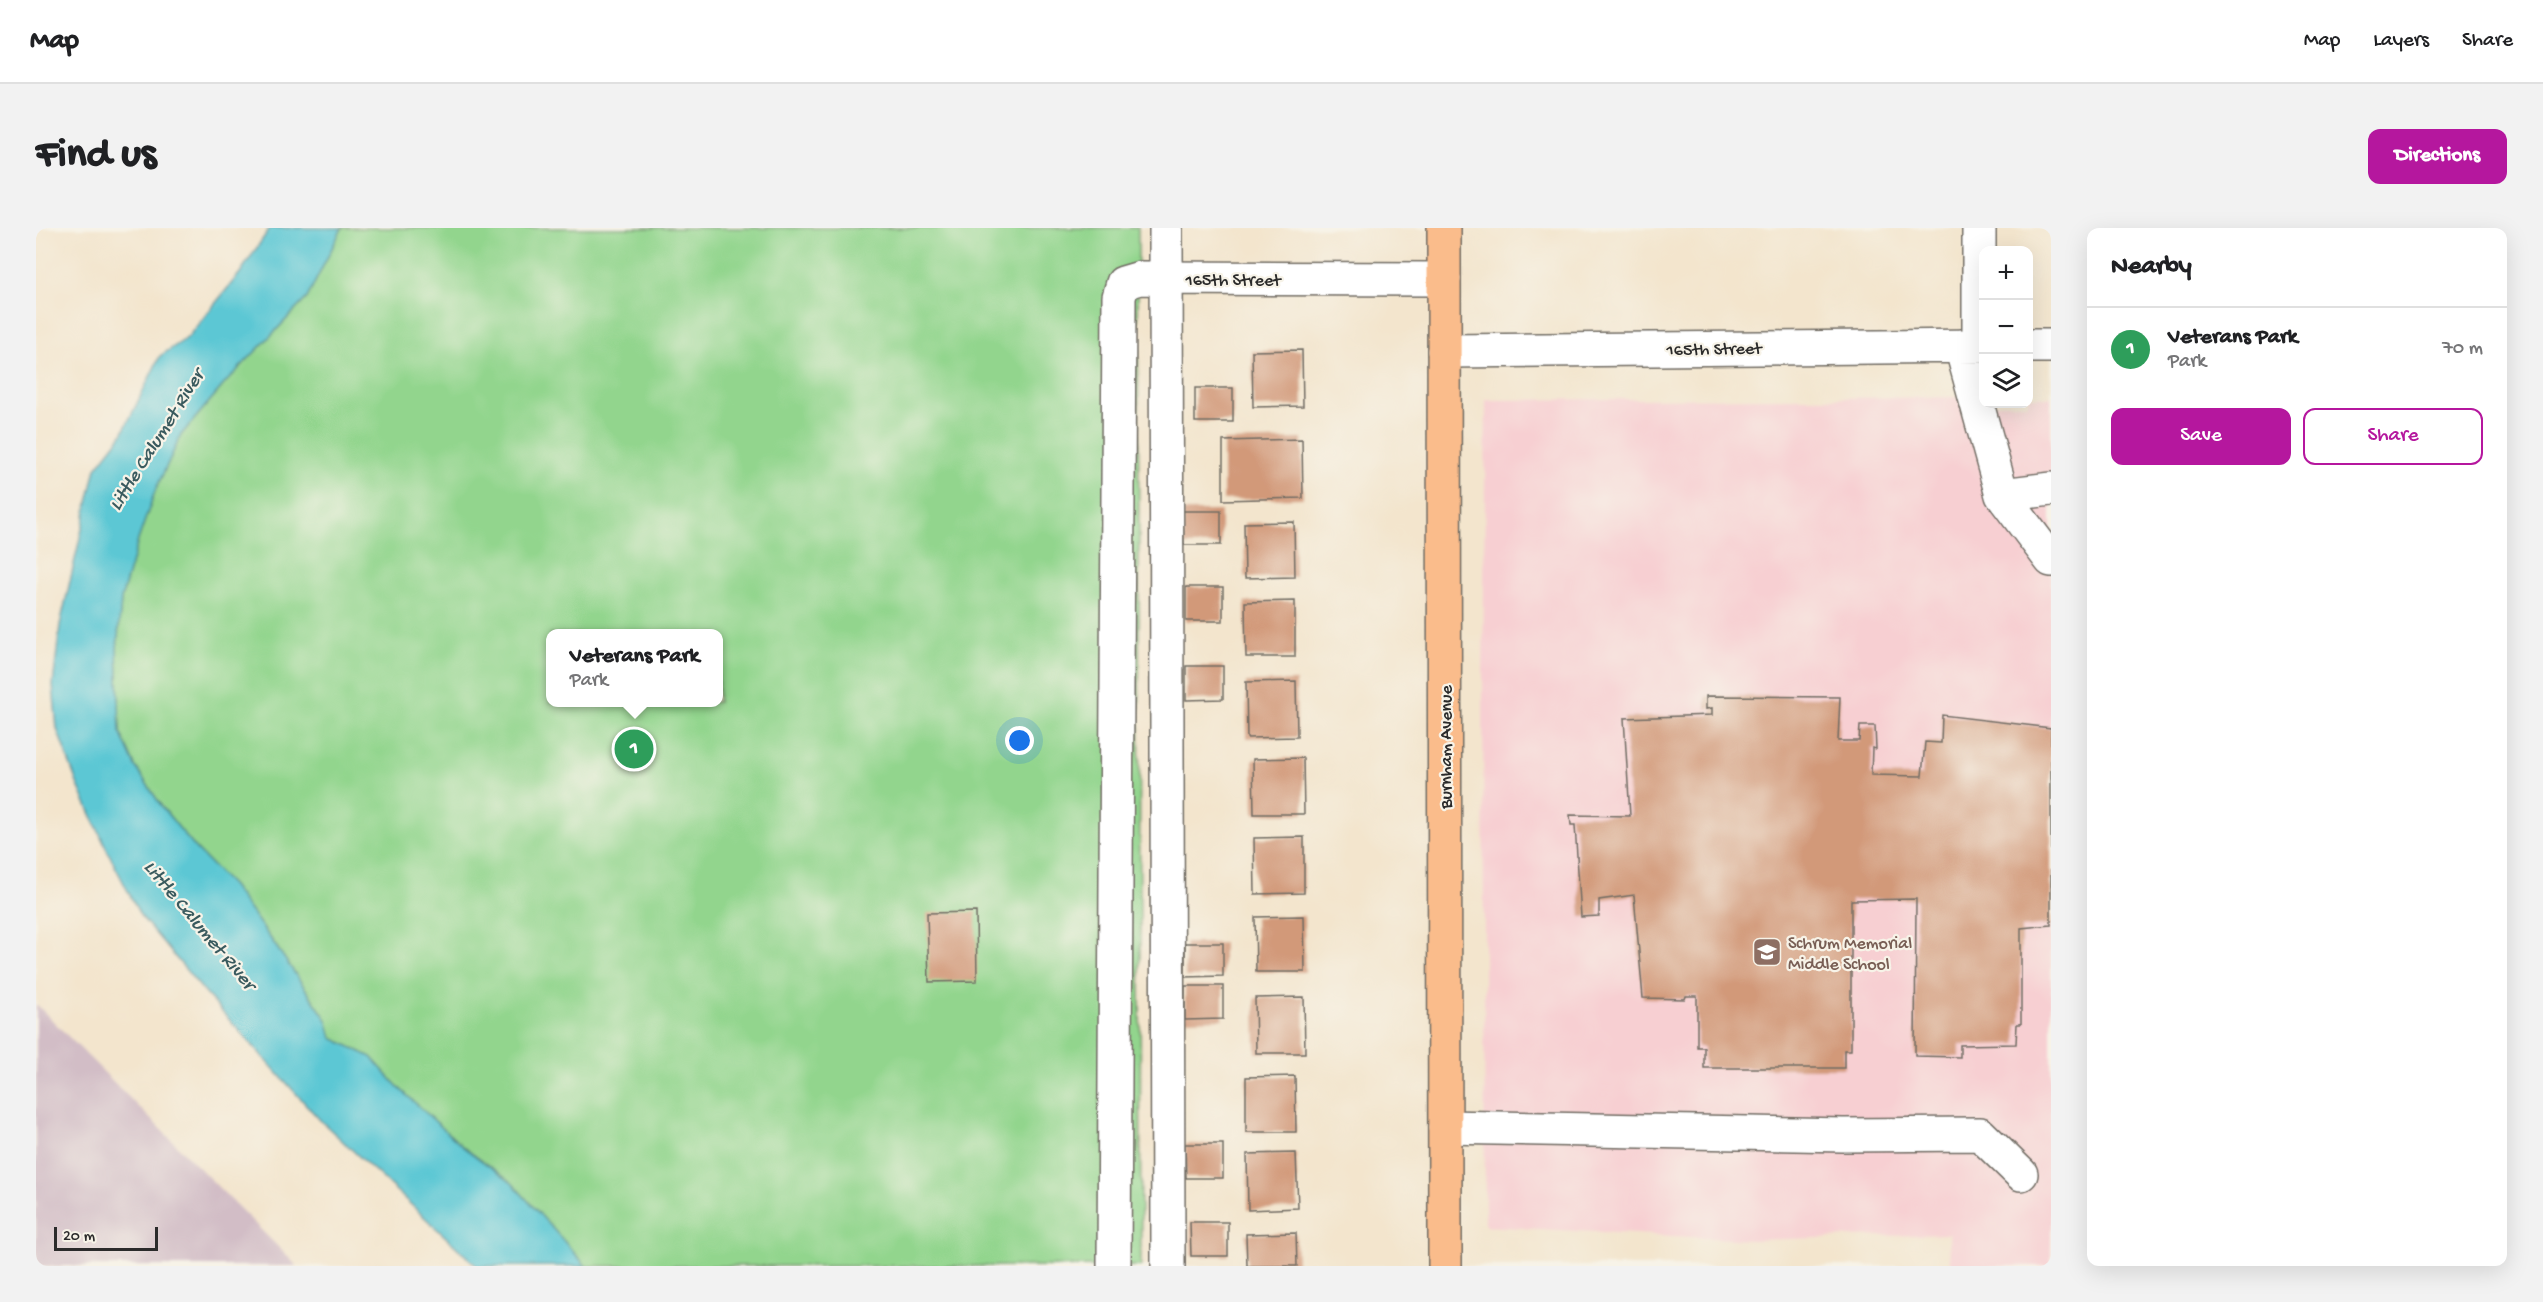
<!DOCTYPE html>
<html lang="en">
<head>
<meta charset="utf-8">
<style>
	:root { --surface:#fff; --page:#f2f2f2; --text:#202124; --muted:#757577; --line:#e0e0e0; --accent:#b5179e }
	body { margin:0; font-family:"Gochi Hand",sans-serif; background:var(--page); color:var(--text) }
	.controls { position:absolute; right:18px; top:18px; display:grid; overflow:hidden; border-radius:12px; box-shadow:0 6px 24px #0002 }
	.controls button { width:54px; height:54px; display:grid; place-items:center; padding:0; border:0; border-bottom:2px solid var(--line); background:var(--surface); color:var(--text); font:30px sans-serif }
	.scale { position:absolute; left:18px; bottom:15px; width:104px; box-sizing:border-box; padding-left:6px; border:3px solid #2b2b2b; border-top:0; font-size:16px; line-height:21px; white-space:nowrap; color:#2b2b2b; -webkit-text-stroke:4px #f7f3e8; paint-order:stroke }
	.you { position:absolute; left:984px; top:513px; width:21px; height:21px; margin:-15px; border:4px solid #fff; border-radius:50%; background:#1a73e8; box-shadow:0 0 0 9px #1a73e833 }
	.badge { display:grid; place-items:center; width:39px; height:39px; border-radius:50%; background:var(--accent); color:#fff; font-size:20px; font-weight:700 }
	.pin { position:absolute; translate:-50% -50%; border:3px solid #fff; box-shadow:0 2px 6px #0006 }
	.popup { position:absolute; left:510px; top:401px; width:177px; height:78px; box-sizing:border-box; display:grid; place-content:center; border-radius:12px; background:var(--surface); filter:drop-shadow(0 2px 4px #0005); font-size:20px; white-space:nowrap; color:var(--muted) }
	.popup b { font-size:22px; color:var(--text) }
	.popup::after { content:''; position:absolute; left:50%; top:100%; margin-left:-12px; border:12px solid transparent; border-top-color:var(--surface) }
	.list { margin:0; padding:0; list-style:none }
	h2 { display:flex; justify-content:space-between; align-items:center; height:78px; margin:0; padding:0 24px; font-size:26px }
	h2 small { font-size:20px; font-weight:400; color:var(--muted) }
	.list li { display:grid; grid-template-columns:39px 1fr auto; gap:18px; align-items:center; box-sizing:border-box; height:84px; padding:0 24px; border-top:2px solid var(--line) }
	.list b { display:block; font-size:22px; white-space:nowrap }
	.list p { margin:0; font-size:20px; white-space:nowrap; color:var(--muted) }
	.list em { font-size:20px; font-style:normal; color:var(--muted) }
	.actions { display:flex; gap:12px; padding:18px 24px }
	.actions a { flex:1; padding:14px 0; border:2px solid var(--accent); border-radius:12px; text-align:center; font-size:21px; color:var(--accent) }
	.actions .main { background:var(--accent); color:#fff }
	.icon { flex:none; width:33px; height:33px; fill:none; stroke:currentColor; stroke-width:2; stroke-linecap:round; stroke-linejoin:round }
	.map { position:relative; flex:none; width:2015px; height:1038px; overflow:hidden; border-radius:12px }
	header { display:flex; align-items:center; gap:36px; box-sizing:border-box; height:84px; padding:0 30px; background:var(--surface); border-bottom:2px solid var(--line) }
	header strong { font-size:28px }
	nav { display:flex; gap:33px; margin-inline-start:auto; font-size:21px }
	.intro { display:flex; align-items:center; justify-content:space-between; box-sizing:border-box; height:144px; padding:0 36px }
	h1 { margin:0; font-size:42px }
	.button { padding:15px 27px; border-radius:12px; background:var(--accent); color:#fff; font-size:21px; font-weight:700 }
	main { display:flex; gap:36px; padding:0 36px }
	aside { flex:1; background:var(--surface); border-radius:12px; box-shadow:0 6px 24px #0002 }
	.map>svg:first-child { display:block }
</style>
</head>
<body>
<header>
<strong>Map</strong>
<nav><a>Map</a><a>Layers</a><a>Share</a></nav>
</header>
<div class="intro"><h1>Find us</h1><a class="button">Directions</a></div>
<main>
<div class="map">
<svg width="2015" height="1038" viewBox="0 0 2015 1038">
	<rect width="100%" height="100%" fill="#f7f3e8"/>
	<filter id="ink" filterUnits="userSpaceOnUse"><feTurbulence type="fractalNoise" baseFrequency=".0167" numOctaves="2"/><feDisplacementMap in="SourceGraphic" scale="12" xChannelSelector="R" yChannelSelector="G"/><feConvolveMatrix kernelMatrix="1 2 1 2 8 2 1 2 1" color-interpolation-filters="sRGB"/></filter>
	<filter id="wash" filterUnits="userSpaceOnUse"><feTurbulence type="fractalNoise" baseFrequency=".008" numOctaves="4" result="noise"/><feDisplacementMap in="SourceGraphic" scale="24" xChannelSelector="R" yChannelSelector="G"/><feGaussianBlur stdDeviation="1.35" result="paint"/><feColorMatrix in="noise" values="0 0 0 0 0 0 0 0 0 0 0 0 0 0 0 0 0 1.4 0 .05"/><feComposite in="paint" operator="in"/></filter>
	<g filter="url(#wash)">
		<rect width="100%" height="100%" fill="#f3e5cd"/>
		<path fill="#f7cfd2" d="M1947,169L1948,176H1992L1993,169H2015V1038H1914L1913,1006L1715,1012L1449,998L1447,451L1450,172Z"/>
		<path fill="#d2bdc6" d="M0,776L261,1038H0Z"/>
		<path fill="#92d58d" stroke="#5e805c" stroke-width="1.5" fill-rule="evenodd" d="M306,0H1102L1105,1038H550L476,955L427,919L362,859L335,829L296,810L291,792L237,714L196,658L160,621L126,579L99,538L84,504L81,421L85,371L102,312L119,263L145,207L190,154L271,70ZM514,406H682V474H514Z"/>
		<path fill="#5bc7d4" stroke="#437980" stroke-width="1.5" d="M234,0H306L271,70L190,154L145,207L119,263L102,312L85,371L81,421L84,504L99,538L126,579L160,621L196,658L237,714L291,792L296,810L335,829L362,859L427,919L476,955L550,1038H441L284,892L171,767L104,687L72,624L41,555L21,501L17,457L24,397L60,240L85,208L124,128L151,110L204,45Z"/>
		<g id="blocks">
			<path fill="#d29979" d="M1266,122L1267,178L1217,179L1216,123Z
				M1159,160H1197V194H1159Z
				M1266,211L1267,270L1187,272V213Z
				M1147,283H1185V317H1148Z
				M1258,294L1259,349L1209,350L1208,295Z
				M1150,359H1187V393H1150Z
				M1259,373V429H1210L1209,374Z
				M1150,438H1187V471L1150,472Z
				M1260,453L1261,509L1211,510L1210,454Z
				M1670,468L1804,469L1802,513H1823L1824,498H1839L1840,521L1836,520L1835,547L1886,548L1889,514L1905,515L1906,487L2015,500V697L1985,700V796H1981L1980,816L1924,817V829L1879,828L1880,671L1815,672V822H1808V840H1668V819H1661V768H1650L1649,771L1607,770L1598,667L1563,672V688L1545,689L1539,597H1535L1534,587L1594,588L1588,490L1676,487V480L1670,481Z
				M1267,530L1268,586H1218L1217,531Z
				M1268,609V665L1219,666L1218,610Z
				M940,684L941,753L893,754L891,685Z
				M1268,688L1269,744H1220L1219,689Z
				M1149,715H1187V748L1149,749Z
				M1149,758H1187V791L1149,792Z
				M1268,769L1269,825H1220L1219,770Z
				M1259,848L1260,904H1210V849Z
				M1149,916H1187V950H1150Z
				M1260,925L1262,980L1212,982L1211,926Z
				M1154,994H1192V1028H1155Z
				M1260,1005L1261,1038H1211L1210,1006Z"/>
		</g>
	</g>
	<g filter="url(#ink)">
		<use href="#blocks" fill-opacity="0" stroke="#716c64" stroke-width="1.5"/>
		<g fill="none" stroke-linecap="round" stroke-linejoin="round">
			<g stroke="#716c64" stroke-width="36">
				<path id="minor" d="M1130,0L1132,1038
					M1943,0V118
					M1925,118L1966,267L2015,332
					M1992,118H2015
					M1408,123L1948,118
					M1966,267L2015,261
					M1409,899L1807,907L1944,906L1985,946
					M1078,1038L1083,69L1087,55L1104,50L1408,51"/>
			</g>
			<g stroke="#716c64" stroke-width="36">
				<path id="major" d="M1408,0L1409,1038"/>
			</g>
			<use href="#minor" stroke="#fff" stroke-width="33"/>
			<use href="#major" stroke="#fabc8b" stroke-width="33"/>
		</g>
	</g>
	<defs>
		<g id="school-square" transform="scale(1.5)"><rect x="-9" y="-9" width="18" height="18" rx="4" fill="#8d6e63" stroke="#f7f3e8"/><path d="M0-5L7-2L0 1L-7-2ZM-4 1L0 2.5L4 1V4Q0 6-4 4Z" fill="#fff"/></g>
	</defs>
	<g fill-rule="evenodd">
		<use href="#school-square" x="1731" y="724"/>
	</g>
	<g text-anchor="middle" stroke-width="4.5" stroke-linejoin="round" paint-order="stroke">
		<g font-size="18" fill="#2b2b2b" stroke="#f7f3e8">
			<text x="1197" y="57">165th Street</text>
			<text transform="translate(1678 120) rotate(-1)" y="6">165th Street</text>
			<text transform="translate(1409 519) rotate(-90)" y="6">Burnham Avenue</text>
		</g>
		<g font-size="18" fill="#785e54" stroke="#f7f3e8" text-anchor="start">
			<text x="1752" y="720">Schrum Memorial<tspan x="1752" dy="21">Middle School</tspan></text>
		</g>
		<g font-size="20" font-style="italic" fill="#395a5e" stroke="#f7f3e8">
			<text transform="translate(119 211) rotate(-58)" y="7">Little Calumet River</text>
			<text transform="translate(165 696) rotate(50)" y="7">Little Calumet River</text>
		</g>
	</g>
</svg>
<div class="controls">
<button>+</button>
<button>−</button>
<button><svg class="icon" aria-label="layers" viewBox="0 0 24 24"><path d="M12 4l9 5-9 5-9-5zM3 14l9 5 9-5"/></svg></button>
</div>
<div class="scale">20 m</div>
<div class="you"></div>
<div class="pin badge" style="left:598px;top:521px;background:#2e9e5b">1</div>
<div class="popup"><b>Veterans Park</b>Park</div>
</div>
<aside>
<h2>Nearby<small></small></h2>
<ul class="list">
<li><span class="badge" style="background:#2e9e5b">1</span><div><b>Veterans Park</b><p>Park</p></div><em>70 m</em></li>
</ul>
<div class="actions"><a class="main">Save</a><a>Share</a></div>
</aside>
</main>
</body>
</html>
